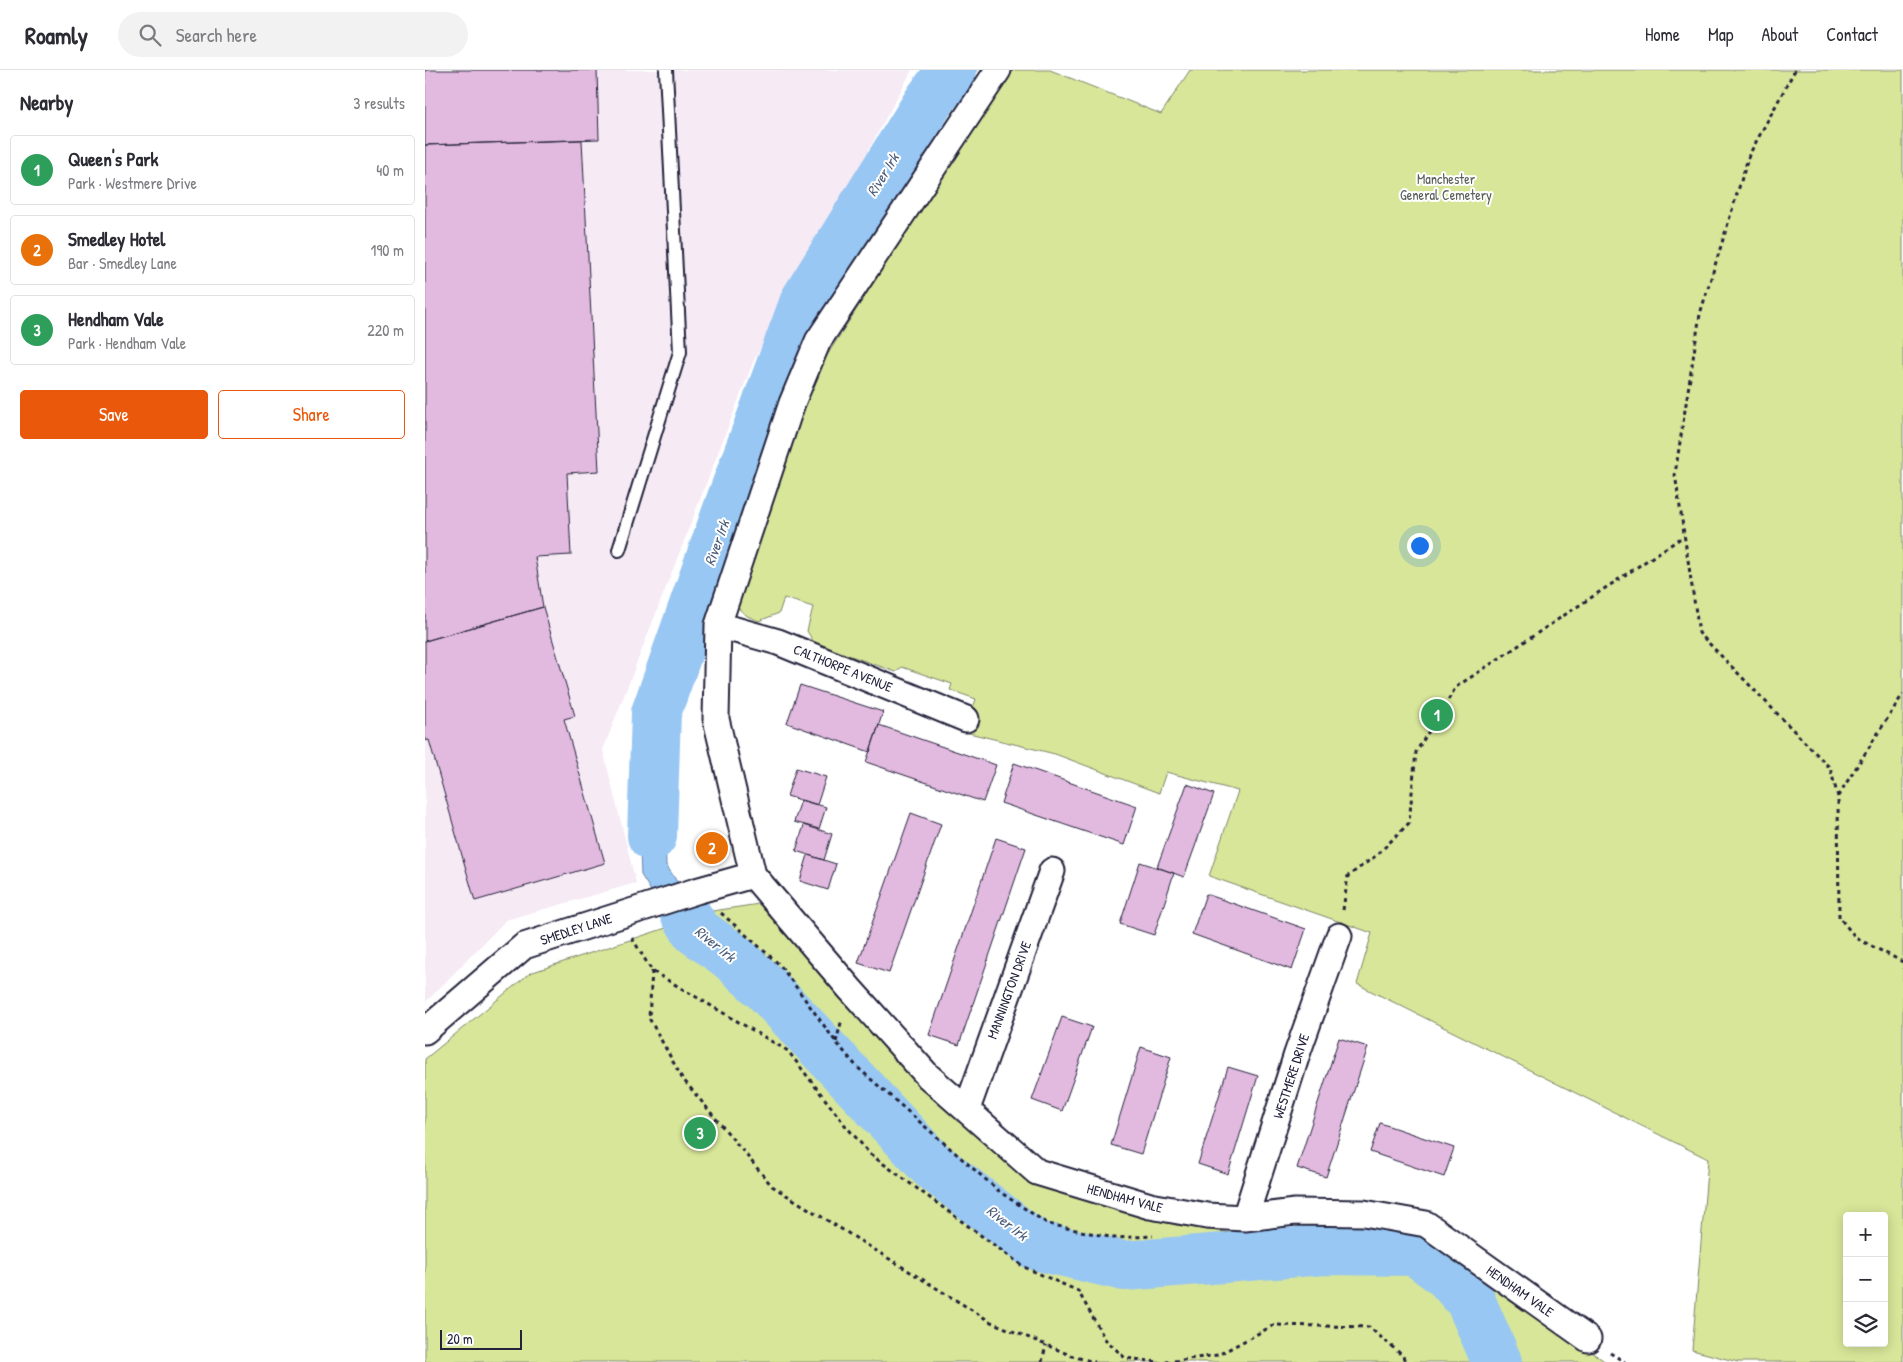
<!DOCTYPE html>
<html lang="en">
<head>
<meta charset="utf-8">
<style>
	:root { --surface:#fff; --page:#f2f2f3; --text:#2b2b33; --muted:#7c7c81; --line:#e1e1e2; --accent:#ea580c }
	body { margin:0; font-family:"Patrick Hand",sans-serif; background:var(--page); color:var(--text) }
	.controls { position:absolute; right:15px; bottom:15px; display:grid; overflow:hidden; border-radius:5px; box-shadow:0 2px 12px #0003 }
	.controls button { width:45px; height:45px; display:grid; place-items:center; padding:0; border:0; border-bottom:1px solid var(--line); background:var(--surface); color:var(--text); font:25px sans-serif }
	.scale { position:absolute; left:15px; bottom:12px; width:82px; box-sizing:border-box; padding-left:5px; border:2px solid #22223b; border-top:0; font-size:14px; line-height:18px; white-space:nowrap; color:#22223b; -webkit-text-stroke:4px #fff; paint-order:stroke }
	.you { position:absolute; left:994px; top:475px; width:18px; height:18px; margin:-12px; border:4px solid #fff; border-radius:50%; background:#1a73e8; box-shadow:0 0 0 8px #1a73e833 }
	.badge { display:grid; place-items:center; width:32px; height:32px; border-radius:50%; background:var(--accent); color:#fff; font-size:16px; font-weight:700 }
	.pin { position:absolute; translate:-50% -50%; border:2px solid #fff; box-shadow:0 1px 5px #0006 }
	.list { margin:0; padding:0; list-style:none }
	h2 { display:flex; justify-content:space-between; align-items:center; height:65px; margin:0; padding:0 20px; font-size:21px }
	h2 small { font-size:16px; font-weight:400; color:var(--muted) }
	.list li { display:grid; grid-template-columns:32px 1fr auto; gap:15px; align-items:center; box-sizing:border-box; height:70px; margin:0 10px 10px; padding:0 10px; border:1px solid var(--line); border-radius:5px }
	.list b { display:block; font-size:19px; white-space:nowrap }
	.list p { margin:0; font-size:16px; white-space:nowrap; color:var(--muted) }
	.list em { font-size:16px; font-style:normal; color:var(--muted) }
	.actions { display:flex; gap:10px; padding:15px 20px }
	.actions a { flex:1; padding:11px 0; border:1px solid var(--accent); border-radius:5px; text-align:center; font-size:18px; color:var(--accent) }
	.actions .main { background:var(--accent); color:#fff }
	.icon { flex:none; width:28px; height:28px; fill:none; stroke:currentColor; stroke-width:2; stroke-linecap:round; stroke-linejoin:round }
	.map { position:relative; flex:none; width:1478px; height:1292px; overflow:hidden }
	header { display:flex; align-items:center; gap:30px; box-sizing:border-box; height:70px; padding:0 25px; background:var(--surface); border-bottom:1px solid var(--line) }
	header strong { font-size:24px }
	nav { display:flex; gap:28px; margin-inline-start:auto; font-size:18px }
	.search { width:350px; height:45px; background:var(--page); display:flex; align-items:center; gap:12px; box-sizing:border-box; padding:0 18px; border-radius:28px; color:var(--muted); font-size:19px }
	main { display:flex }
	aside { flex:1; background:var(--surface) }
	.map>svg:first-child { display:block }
</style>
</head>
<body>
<header>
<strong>Roamly</strong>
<div class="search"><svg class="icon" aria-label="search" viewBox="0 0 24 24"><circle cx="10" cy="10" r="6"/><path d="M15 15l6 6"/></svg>Search here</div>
<nav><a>Home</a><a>Map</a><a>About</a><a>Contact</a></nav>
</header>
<main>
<aside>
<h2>Nearby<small>3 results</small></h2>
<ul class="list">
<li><span class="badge" style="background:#2e9e5b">1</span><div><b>Queen's Park</b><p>Park · Westmere Drive</p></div><em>40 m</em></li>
<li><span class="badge" style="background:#e8710a">2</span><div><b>Smedley Hotel</b><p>Bar · Smedley Lane</p></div><em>190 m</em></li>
<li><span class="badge" style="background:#2e9e5b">3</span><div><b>Hendham Vale</b><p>Park · Hendham Vale</p></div><em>220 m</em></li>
</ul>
<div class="actions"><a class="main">Save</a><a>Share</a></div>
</aside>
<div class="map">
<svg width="1478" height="1292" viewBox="0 0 1478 1292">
	<rect width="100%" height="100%" fill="#fff"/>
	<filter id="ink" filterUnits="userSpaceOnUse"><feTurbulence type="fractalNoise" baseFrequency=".02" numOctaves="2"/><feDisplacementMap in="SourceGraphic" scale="10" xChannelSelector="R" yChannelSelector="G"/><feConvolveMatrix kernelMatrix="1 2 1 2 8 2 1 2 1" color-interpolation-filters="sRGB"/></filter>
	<g filter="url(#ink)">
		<path fill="#f6eaf5" d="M0,0H487L329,290L178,680L211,813L81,850L0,933Z"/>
		<path fill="#d8e699" stroke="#7d846a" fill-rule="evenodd" d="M585,0H625L736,44L765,0H1478V1292H1313L1267,1280L1283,1089L932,914L947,863L784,806L813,721L741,702L734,723L630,684L540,662L551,629L525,620L527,614L477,597L471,602L389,573L382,561L388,537L359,528L354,543L334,551C323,547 315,543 310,532L381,318ZM1422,1146H1459V1273H1422Z
			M334,834L492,1011L610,1115L751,1155L1042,1198L1181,1292H0V989L105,903L241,858L281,842Z"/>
		<path fill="#98c7f3" stroke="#6985a9" d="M211,694L235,697L240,755L241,795L284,859L319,879L297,895L265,875L253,864L216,805Z"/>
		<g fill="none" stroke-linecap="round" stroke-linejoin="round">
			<path stroke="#98c7f3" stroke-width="50" d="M227,766L231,643L306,431L380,231L504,31L527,0
				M259,841L271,861L306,886L341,918L507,1095L610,1175L699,1196L899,1180L991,1181L1022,1204L1045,1230L1072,1292"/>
		</g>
		<path fill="#e2b9df" stroke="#22223b" d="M0,0H172L174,69L0,75Z
			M157,70L174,401L142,403L146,485L110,487L118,537L0,571V75Z
			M118,537L150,646L139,649L180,793L50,831L4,670L0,671V571Z
			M375,615L458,642L445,682L362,653Z
			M454,655L571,695L558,732L441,692Z
			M589,693L712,736L699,775L576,733Z
			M371,698L401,707L392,735L362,726Z
			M762,714L789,724L759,807L732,797Z
			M376,730L401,737L394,759L369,752Z
			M486,743L516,754L464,903L433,893Z
			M379,755L407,764L399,790L371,781Z
			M571,768L601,778L534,975L504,965Z
			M383,785L411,794L403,820L375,811Z
			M715,792L749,803L729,865L695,854Z
			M781,824L881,859L867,900L767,864Z
			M637,947L667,957L637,1041L607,1030Z
			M914,968L943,977L901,1107L872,1098Z
			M716,977L746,987L716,1084L686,1075Z
			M803,997L833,1006L803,1104L773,1094Z
			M955,1053L1029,1078L1019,1107L945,1082Z"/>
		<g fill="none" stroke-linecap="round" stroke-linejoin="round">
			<g stroke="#22223b" stroke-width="16">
				<path id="service" d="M194,480L255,282L241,0"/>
			</g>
			<g stroke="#22223b" stroke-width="29">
				<path id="minor" d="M573,0L393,271L367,333L293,555L291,649L328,805L425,919L503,1006L612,1102L725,1136L782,1146L820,1148L870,1142L939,1143L1001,1154L1163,1269
					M293,555L353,572L541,649
					M0,961L99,876L271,821L328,805
					M542,1039L627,801
					M820,1148L872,984L914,866"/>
			</g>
			<path stroke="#22223b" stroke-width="3" stroke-dasharray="4 4" stroke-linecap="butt" d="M1370,0L1324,85L1275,244L1250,404L1274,563L1405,698L1413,727L1414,847L1431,868L1478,892
				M1413,726L1478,624
				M918,840L923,806L952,785L984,753L991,682L1031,617L1259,466
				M296,843L355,895L411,972L432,997L575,1122L623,1154L689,1168L728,1166
				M207,868L227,901L363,981L420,1055L445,1084L599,1197L653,1221L680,1269L700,1288L734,1292
				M227,901L224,948L257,1008L347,1116L566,1252L650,1287L670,1292
				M411,972L417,949
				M1185,1283L1200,1292
				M617,1292L621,1275
				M741,1292L793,1285L849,1255L944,1257L978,1286L980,1292"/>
			<use href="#service" stroke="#fff" stroke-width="12"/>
			<use href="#minor" stroke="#fff" stroke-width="25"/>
		</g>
	</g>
	<g text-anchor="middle" stroke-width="4" stroke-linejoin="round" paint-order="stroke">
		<g font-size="14" fill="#595d57" stroke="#fff">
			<text x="1021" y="114">Manchester<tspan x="1021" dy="16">General Cemetery</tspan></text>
		</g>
		<g font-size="14" fill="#22223b" stroke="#fff">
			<text transform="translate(418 598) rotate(22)" y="5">CALTHORPE AVENUE</text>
			<text transform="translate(151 859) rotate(-18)" y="5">SMEDLEY LANE</text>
			<text transform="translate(584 920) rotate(-70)" y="5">MANNINGTON DRIVE</text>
			<text transform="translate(866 1006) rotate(-72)" y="5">WESTMERE DRIVE</text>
			<text transform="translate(700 1128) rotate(15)" y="5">HENDHAM VALE</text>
			<text transform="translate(1095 1221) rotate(35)" y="5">HENDHAM VALE</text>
		</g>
		<g font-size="15" font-style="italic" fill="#4b5c7b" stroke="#fff">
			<text transform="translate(458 105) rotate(-58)" y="5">River Irk</text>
			<text transform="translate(292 473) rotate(-70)" y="5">River Irk</text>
			<text transform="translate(290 874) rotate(39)" y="5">River Irk</text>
			<text transform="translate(582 1153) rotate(38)" y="5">River Irk</text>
		</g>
	</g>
</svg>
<div class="controls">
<button>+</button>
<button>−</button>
<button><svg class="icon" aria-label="layers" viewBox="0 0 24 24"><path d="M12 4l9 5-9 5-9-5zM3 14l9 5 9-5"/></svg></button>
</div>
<div class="scale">20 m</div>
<div class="you"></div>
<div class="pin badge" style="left:1012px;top:645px;background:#2e9e5b">1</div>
<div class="pin badge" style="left:287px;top:778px;background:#e8710a">2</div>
<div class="pin badge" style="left:275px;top:1063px;background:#2e9e5b">3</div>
</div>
</main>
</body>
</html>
